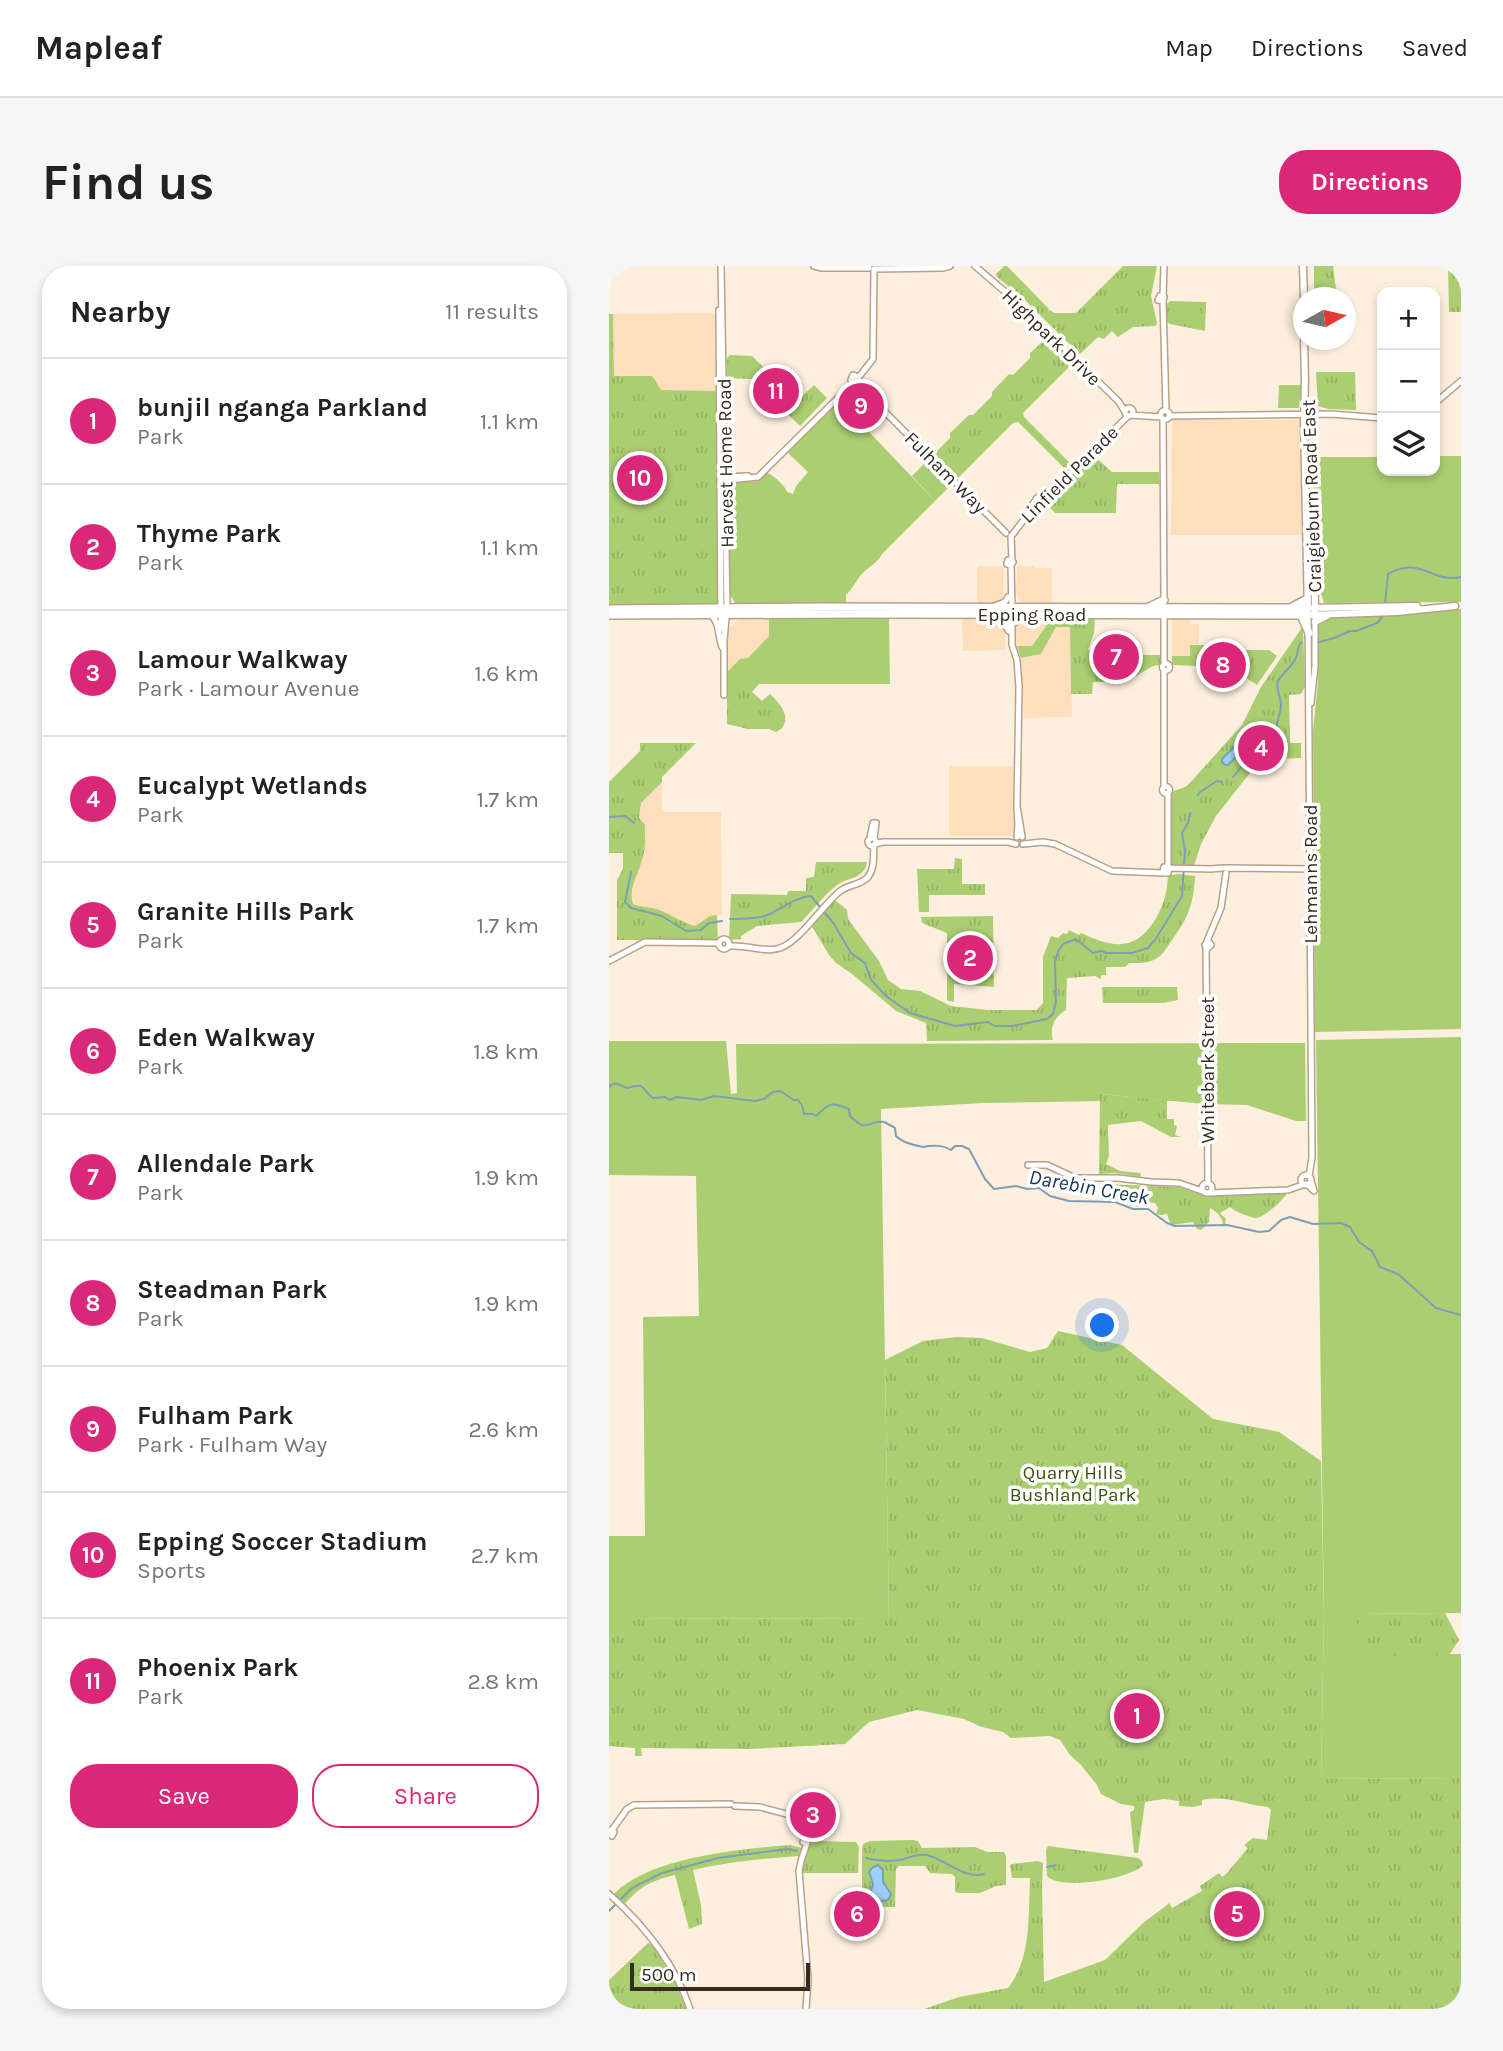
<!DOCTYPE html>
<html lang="en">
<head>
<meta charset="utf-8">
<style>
	:root { --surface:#fff; --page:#f6f6f6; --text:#222; --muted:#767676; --line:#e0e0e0; --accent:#db2777 }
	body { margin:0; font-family:Karla,sans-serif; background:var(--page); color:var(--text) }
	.controls { position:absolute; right:21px; top:21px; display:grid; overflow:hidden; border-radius:14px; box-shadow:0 4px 10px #0003 }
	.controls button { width:63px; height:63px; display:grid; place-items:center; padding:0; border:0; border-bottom:2px solid var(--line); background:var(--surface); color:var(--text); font:35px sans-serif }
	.compass { position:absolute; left:684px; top:21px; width:63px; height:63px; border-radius:50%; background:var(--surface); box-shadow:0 4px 10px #0003; rotate:82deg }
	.scale { position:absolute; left:21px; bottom:18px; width:180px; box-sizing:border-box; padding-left:7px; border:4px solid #342b21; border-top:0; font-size:19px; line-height:24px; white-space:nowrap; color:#342b21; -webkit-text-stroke:5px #fff; paint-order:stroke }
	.you { position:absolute; left:494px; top:1060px; width:24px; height:24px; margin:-18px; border:5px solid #fff; border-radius:50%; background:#1a73e8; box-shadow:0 0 0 10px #1a73e833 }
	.badge { display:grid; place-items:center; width:46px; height:46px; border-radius:50%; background:var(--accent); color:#fff; font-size:23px; font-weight:700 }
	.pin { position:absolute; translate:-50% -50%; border:4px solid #fff; box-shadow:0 2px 7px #0006 }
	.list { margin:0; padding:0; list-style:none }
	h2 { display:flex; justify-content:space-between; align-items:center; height:91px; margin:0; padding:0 28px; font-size:30px }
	h2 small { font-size:23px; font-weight:400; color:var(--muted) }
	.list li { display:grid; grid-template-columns:46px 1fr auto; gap:21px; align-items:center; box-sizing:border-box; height:126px; padding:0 28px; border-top:2px solid var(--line) }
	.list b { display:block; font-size:26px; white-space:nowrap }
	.list p { margin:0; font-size:23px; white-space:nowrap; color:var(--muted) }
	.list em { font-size:23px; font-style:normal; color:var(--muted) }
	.actions { display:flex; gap:14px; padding:21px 28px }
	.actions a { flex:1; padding:16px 0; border:2px solid var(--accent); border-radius:28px; text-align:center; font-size:24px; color:var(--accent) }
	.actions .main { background:var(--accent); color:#fff }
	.icon { flex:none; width:38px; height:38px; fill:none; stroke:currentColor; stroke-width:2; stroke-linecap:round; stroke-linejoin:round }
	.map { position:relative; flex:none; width:852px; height:1743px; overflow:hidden; border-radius:28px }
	header { display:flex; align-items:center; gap:42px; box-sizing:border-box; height:98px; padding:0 35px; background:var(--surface); border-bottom:2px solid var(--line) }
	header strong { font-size:33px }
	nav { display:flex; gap:38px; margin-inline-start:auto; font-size:24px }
	.intro { display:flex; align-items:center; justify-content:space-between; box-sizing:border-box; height:168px; padding:0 42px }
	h1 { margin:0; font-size:49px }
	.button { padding:18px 32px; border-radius:28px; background:var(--accent); color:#fff; font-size:24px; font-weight:700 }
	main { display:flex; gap:42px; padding:0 42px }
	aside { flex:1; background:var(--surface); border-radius:28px; box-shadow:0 4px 10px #0003 }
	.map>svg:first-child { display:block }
</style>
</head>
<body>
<header>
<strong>Mapleaf</strong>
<nav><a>Map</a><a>Directions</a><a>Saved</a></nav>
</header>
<div class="intro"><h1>Find us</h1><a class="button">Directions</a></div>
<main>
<aside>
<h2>Nearby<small>11 results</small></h2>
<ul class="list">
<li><span class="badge">1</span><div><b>bunjil nganga Parkland</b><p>Park</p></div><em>1.1 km</em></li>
<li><span class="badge">2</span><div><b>Thyme Park</b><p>Park</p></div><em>1.1 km</em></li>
<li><span class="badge">3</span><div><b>Lamour Walkway</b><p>Park · Lamour Avenue</p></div><em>1.6 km</em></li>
<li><span class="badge">4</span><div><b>Eucalypt Wetlands</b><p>Park</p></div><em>1.7 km</em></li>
<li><span class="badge">5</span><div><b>Granite Hills Park</b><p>Park</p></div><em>1.7 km</em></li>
<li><span class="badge">6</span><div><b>Eden Walkway</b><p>Park</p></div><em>1.8 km</em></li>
<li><span class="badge">7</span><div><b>Allendale Park</b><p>Park</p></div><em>1.9 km</em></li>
<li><span class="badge">8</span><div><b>Steadman Park</b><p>Park</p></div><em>1.9 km</em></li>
<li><span class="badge">9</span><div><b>Fulham Park</b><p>Park · Fulham Way</p></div><em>2.6 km</em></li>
<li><span class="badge">10</span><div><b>Epping Soccer Stadium</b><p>Sports</p></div><em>2.7 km</em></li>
<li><span class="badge">11</span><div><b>Phoenix Park</b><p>Park</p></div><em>2.8 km</em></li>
</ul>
<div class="actions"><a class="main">Save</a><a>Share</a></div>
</aside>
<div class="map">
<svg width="852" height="1743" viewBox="0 0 852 1743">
	<defs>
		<pattern id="park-tufts" width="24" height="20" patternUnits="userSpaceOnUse" patternTransform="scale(1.75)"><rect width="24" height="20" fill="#abce72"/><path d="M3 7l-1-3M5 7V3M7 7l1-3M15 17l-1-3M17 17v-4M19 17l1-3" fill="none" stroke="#94b162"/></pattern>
	</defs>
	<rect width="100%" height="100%" fill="#fdefde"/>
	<path fill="#fddfbd" d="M106,47L107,125L51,124L43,110H5L4,48Z
		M563,154H688L691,156L693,269H562Z
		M368,300H392L395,302L394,335L386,337H368Z
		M408,300H424L426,302H441L443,303V337L411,336L407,326Z
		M160,353V370L139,392L118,406L119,364L129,354Z
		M353,353H392L396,362V384L354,385Z
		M563,353H581V358H590V379H581V390H563Z
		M413,355H441L422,380H407V358Z
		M447,361H461L463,451L415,452L412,392L432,388Z
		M340,500H404L406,567L404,570H340Z
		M53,516V543L56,546H112L113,649L101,650L86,660L71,656L52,644L33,641L24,638L22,635L25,614L34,593L36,576V559L30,552L32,537Z"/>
	<path fill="#abce72" d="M229,134L260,164L261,167L326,235L273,288C268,298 258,301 251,310C246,317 243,323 237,329V338H127L121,329L120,217L149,215L157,206C165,210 175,218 178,226L184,228L187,220L199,206L179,187Z
		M826,190H852V336L715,337L711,324L708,253L701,191H773V205H826Z
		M852,343V763L706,766L704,465L709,416L710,345Z
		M160,353H280L281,418H118V406L131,393L139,392L160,370Z
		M852,771V1347L748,1348V1389L852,1388V1512L712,1513L715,1349L707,774Z
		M0,775H117L122,828L128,827L127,778L696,777L697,855H687L638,839L595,838L491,828V835L373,837L272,843L280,1353L0,1352V1270H36L34,1051L90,1050L87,910L0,909Z"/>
	<path fill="url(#park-tufts)" d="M395,0H398L440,43L439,45L441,44L445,47H467L514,0H548L542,30L548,57L547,60L524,61L509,71L503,65L495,73L489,71L471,88L446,64L448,61L445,63L415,33L388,11L387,8Z
		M705,0H724L728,31H705Z
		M839,0H852V46H840Z
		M561,35L597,36L596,65L561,58L558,56L557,39Z
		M0,48H4L5,110H43L52,124L107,125L109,338L0,339Z
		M440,70L465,96L414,147L415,151L461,197V198L458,197L460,200L455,202L409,156L404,157L349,212L325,188L341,172V167L360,149H364L383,130V126L400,108L404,109L421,92V87Z
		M121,89L143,90L186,132H191L205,119L218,132L191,160L143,113L118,112V92Z
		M707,106H746L747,144L719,143L709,140Z
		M247,118L276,147L263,159L260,164L229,134Z
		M670,119H692L690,142H669Z
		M484,189L503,206H550V218H508L507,247H446L437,237L464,204Z
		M320,193L344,217L326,235L303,210Z
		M442,353H486L485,367L479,384L496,386L502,375L526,389H551L552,399L544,400L527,410L498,411V416H484L483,428H462L461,361H447L432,388L412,392L408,380H423Z
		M694,360L696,421L692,428L680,429L681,477H692V492L669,493L648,498L607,550L592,578L585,600H561L560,528C565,523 573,524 579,519L633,459L652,421Z
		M581,379H598L597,388L604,384H660L668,390L648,419L625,404L615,401L563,399V390H581Z
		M118,418H150L143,426L153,435L161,428C172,438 186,456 167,466L160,463H139L118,458Z
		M31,477H87L53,511V516L32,537L30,552L36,559C36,570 37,583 33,594C29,609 19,623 24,638C34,642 44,641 53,645C66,651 72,656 86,660L101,650L108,649L109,674H8V614L14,603V587H0V516L31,485Z
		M346,592L353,593V618H376V629H320V646H310L308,603H345Z
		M207,596H258C254,614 241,610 228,619C215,629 204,644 192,656L148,660L132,670V673L120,674L122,628L178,629L179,625H197V612L205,611Z
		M569,608L586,610C585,645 574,659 554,687C544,698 533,697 520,697L516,701H497V709H492V713L486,710L458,712L457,744C446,750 440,762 444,774L318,775L317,757L287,745L243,708L227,697L220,689L202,659L226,634L238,644L239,653L270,695L279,714L292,723L311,725L342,740L379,744H428L434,737V691L442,670L449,672L454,667L458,668L460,664L470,669L472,667C500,680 524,687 544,657C554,642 558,628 559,610Z
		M384,650L385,721L345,718V736L339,735L338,733V667L313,657L312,651Z
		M493,721H568L569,734L554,737H494Z
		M491,828L567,835H558V853H565V859L568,860L566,869L572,871H562L532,855L499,859L500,890L497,898L511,905L532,907L531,911L506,907L490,908Z
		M492,918L569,921L596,930L678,927C675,934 654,952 647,952C642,952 625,945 621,941L611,947L617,953L616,960L614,959C614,952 607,945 601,942L600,956L592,964L588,963L584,956L562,959L558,948L552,949L547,948L549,942L546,937L538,936L528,941L524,935L509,931L492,934Z
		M449,1065L513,1079L604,1153L670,1166L712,1195L715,1349L712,1513L852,1512V1743H315L350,1731L399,1722C423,1692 419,1649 421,1612H403L401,1599L403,1598L429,1595L434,1597L433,1622L435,1716L496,1694L534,1657L558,1639L560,1637L563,1642L593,1625L591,1620L610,1607L613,1611L617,1608L639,1582L635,1579L644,1572L658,1574L662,1544L659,1541C634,1539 619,1529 593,1534V1539L584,1541L570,1540V1535L555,1533L536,1536L529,1587H525L521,1546L525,1544V1540L512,1538L492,1528L488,1519L472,1499L461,1489L451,1474L441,1470L402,1472L394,1466L373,1461L355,1453L308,1444L260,1456L236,1478L141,1483L32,1482L33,1490H26V1482L0,1480V1352L280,1353L276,1094L314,1075L348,1071L373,1072L421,1086L438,1082Z
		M836,1347L850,1374L840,1389L748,1390V1348Z
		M304,1574L309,1575L313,1582L366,1581L378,1586H395L397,1590V1619L387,1620L371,1627H348L346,1625V1611L343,1608L321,1607L316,1600H290L287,1603L286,1641H257L253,1634V1582L254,1578L261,1575Z
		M207,1575L247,1576L250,1581L249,1607H192V1598L200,1578Z
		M181,1579L193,1582L190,1590C152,1593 122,1595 84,1604L92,1639L93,1658L80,1663L66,1609C42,1615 31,1620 16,1638L5,1628C41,1591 131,1583 181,1579Z
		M439,1580L529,1592L533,1595L534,1599C522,1613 451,1625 438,1610L437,1584Z
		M39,1677L43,1678L65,1714L77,1743H0V1714Z"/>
	<path fill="#9dd0f6" stroke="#7e9eb6" stroke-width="2" d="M642,459L656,462V469L650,475L637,480L619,499H616L613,496V493L628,478Z
		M269,1599L274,1604V1616L282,1628L279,1634L271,1635L264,1633L261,1628L264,1618L260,1606L264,1601Z"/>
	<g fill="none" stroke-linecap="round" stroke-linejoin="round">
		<path stroke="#7e9eb6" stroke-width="2" d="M776,338L779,308C811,289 824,318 852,311
			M710,376L725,372L741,365H747L768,357L773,351
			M667,471C665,458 672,450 672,438C672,430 666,424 669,415C673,407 683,401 687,392C689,387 688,382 692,376
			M624,511C633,503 636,487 648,484C652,482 657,483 660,481
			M589,529L591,526L608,515L613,516
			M0,551L16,550L25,557
			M22,606L16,636L22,642L53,650L77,665L92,664L100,657L113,655
			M121,653C133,652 149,654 161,648C172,642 188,631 202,630L225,658L242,687L256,697L262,714L277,730L301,747L346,760L379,756L386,760H403L438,753L444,748L447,736L446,696L449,685L454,678L467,673L484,687L492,685L497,687H523L539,682L546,674L573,630L576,584L573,567L579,557L581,547
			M0,821C7,814 9,819 18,822C39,816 31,823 44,832L56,831L61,834L68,831L92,834L105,830L146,835L155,833L164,826L171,825L185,834H189L193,839L195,848H204L207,850C222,836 222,836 240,843L241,850C260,869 258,853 275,856C277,857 285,861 286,862L287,870C294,877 305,879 314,881C323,879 335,879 342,884L346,880H353L360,883L376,913L385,923L407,920L418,923L430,922L441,930L460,935L506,936L524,943H539L558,957L566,960L618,959L650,966L660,965L672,954L681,951L704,958L732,957L741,961L750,976L763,985L771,1001L789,1008L827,1042L852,1049
			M257,1592C268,1595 280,1596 291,1594C301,1592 307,1587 318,1589C336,1593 356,1614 375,1608
			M438,1601L447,1599
			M0,1645L23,1622L53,1607L109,1592L179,1583L188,1585"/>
		<g stroke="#b8a187" stroke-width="8">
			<path id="tertiary" d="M112,0L118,342L115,374V429
				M205,0L213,2H260
				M366,0L408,36L510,136L516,146
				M266,3L334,2L341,0
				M551,30L555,31L554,35L549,34Z
				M554,30L555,0
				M554,35L557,145
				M110,44L112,363
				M244,109L249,111L247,116L242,114Z
				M249,112L264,93L265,3
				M246,116L397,267
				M826,137L852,115
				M516 146a4 4 0 1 1 8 0a4 4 0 1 1-8 0Z
				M551.5 149a4.5 4.5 0 1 1 9 0a4.5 4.5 0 1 1-9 0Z
				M522,149L552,151
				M560,150L722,148L773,152
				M554,153L555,336
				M114,211L139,210
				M113,212L120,214L149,211L245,116
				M418,247L428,232L440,225
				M404,268L416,252L519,150
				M402,270L403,294
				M399,294L404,296L402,299L398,298Z
				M402,299L403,345
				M385,340L396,336L399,331
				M102,349C111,357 109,371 113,381
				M699,349L703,891L700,910
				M403,362V379L408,394L410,421L408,540
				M553.5 401a3.5 3.5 0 1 1 7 0a3.5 3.5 0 1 1-7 0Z
				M555,398V348
				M555,404V521
				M702,437L706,400V353
				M553.5 524a3.5 3.5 0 1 1 7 0a3.5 3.5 0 1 1-7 0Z
				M559,527V602
				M408,571L409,559L408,540L413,571
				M259 576a4 4 0 1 1 8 0a4 4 0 1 1-8 0Z
				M261,572L264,557H267L265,572
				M266,578L274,576H399L407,578
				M414,578L434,576L446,578L503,605L555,607
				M555,601L560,602L559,607L554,606Z
				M560,602L602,603L613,602
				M617,602L701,603
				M110 678a5 5 0 1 1 10 0a5 5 0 1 1-10 0Z
				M598,675L612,642L617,607
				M599,675L602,679L599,682L596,679Z
				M123,680C138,679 157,687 171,682C190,676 214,639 230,626C239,618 251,620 259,611C266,602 264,590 265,579
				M597,681L599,917
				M0,695L36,676L110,677
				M419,899H438L466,912H509L542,916L570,917L593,925
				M692 914a5 5 0 1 1 10 0a5 5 0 1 1-10 0Z
				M593 922a5 5 0 1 1 10 0a5 5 0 1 1-10 0Z
				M698,918L705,925L702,915
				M599,927L679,924L696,918
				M126,1540L151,1541L192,1552L196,1556L199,1573
				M2,1564L5,1566L3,1570L0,1567Z
				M3,1564L18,1543L25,1539L122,1538
				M195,1572L199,1573L198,1577L194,1576Z
				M0,1628C35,1659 66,1698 81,1743
				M197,1743L199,1713L190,1605L192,1595L198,1577"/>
		</g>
		<g stroke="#b8a187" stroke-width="9">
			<path id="secondary" d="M694,0L695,32
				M695,74L696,114
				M696,111L695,154L699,349L788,346L846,340
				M701,233L705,277L706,349
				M703,342L808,340
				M706,356L718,350"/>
		</g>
		<g stroke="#b8a187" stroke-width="10">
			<path id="primary" d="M540,341L555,334
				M683,341L698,333
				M0,343L219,341L699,342
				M392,348L400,364
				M0,349L245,348L699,349
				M692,349L700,367
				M403,357L414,351"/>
		</g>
		<use href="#tertiary" stroke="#fff" stroke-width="5"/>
		<use href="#secondary" stroke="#fff" stroke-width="6"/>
		<use href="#primary" stroke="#fff" stroke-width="7"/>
	</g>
	<g text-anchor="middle" stroke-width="7" stroke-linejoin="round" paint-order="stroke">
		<g font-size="19" fill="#342b21" stroke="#fff">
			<text transform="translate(443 71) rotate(44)" y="7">Highpark Drive</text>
			<text transform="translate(116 197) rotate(-91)" y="7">Harvest Home Road</text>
			<text transform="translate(337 206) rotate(45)" y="7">Fulham Way</text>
			<text transform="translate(460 208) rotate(-45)" y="7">Linfield Parade</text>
			<text transform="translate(702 230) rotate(-92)" y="7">Craigieburn Road East</text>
			<text x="423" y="355">Epping Road</text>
			<text transform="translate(701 608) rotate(-90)" y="7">Lehmanns Road</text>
			<text transform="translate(598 804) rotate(-90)" y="7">Whitebark Street</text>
		</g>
		<g font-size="19" fill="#3a500d" stroke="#fff">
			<text x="464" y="1213">Quarry Hills<tspan x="464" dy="22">Bushland Park</tspan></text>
		</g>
		<g font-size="21" font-style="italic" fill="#0f3750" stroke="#fff">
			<text transform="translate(480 921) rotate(10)" y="7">Darebin Creek</text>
		</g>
	</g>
</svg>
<div class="controls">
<button>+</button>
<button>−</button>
<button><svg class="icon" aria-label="layers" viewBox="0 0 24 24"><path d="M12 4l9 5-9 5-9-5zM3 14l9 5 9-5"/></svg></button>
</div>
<svg class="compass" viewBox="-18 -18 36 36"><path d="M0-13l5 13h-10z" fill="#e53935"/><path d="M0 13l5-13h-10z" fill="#767676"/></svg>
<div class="scale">500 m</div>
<div class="you"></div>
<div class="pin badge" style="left:528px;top:1450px">1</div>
<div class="pin badge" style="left:361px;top:692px">2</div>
<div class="pin badge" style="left:204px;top:1549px">3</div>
<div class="pin badge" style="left:652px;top:482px">4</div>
<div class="pin badge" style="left:628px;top:1648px">5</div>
<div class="pin badge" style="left:248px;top:1648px">6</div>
<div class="pin badge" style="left:507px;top:391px">7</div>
<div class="pin badge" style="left:614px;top:399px">8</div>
<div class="pin badge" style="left:252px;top:140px">9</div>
<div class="pin badge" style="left:31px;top:212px">10</div>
<div class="pin badge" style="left:167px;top:125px">11</div>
</div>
</main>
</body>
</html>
